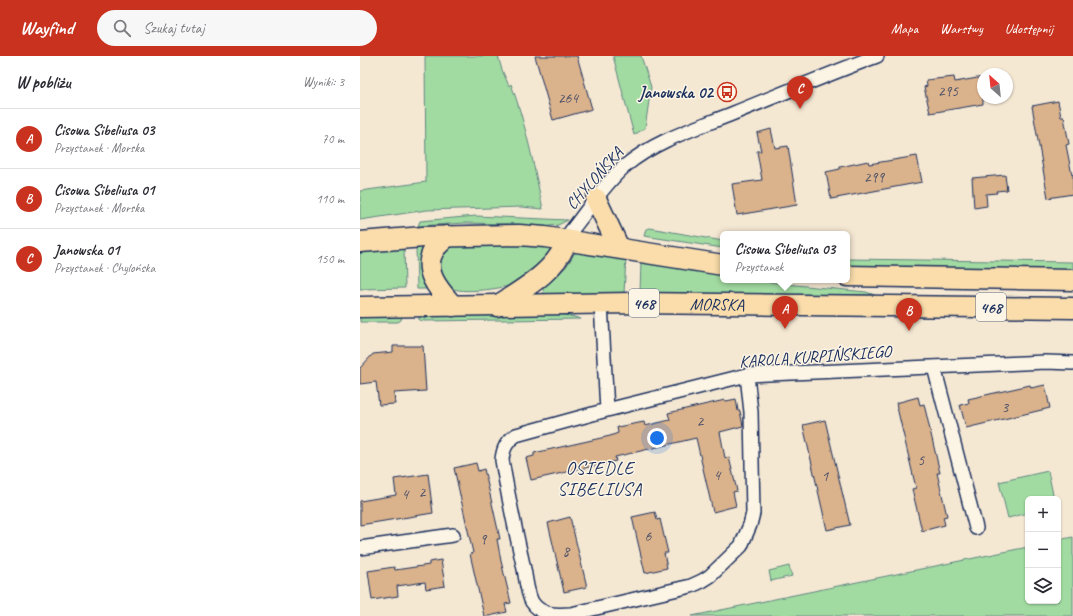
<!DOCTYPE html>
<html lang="pl">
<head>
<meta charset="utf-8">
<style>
	:root { --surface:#fff; --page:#f7f7f7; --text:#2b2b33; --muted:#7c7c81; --line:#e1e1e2; --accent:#c8321e }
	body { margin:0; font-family:Caveat,sans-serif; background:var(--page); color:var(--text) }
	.controls { position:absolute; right:12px; bottom:12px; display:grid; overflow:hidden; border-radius:6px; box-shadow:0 1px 3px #0004 }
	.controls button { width:36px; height:36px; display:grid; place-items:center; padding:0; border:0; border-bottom:1px solid var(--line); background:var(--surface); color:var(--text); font:20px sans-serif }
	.compass { position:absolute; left:617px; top:12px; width:36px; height:36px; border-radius:50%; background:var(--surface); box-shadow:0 1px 3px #0004; rotate:333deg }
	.you { position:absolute; left:297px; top:382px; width:14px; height:14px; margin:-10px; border:3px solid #fff; border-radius:50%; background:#1a73e8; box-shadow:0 0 0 6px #1a73e833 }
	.badge { display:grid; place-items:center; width:26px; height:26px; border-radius:50%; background:var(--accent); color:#fff; font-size:13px; font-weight:700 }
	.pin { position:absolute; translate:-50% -33px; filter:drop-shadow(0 1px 2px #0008) }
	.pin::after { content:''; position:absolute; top:21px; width:14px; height:12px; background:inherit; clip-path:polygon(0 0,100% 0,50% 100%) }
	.popup { position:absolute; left:360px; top:175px; width:130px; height:52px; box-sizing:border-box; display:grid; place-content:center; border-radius:6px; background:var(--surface); filter:drop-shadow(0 1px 3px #0005); font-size:13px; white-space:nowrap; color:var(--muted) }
	.popup b { font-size:15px; color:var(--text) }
	.popup::after { content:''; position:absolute; left:50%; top:100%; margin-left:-8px; border:8px solid transparent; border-top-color:var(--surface) }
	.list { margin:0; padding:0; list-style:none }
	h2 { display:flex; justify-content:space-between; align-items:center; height:52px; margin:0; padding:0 16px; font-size:17px }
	h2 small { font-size:13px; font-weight:400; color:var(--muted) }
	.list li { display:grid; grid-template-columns:26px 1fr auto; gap:12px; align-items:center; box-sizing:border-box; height:60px; padding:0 16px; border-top:1px solid var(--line) }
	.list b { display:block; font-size:15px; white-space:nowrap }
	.list p { margin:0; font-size:13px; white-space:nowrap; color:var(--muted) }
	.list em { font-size:13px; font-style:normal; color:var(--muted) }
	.icon { flex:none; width:22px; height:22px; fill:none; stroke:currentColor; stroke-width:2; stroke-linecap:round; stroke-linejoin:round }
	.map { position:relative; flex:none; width:713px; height:560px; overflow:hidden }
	header { display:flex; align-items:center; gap:24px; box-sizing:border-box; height:56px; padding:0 20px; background:var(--accent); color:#fff }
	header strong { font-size:19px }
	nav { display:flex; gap:22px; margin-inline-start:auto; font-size:14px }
	.search { width:280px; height:36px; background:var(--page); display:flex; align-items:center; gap:10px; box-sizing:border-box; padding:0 14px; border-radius:22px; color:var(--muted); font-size:15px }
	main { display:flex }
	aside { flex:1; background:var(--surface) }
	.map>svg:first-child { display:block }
</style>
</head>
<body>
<header>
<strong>Wayfind</strong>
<div class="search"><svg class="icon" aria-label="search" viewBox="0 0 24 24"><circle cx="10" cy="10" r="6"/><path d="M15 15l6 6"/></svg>Szukaj tutaj</div>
<nav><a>Mapa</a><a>Warstwy</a><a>Udostępnij</a></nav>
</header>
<main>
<aside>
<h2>W pobliżu<small>Wyniki: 3</small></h2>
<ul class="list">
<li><span class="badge">A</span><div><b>Cisowa Sibeliusa 03</b><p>Przystanek · Morska</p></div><em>70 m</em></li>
<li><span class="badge">B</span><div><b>Cisowa Sibeliusa 01</b><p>Przystanek · Morska</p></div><em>110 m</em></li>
<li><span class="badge">C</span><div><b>Janowska 01</b><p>Przystanek · Chylońska</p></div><em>150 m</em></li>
</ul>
</aside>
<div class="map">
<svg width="713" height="560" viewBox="0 0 713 560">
	<rect width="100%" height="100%" fill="#f5e8d3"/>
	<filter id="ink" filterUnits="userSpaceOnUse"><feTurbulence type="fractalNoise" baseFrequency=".025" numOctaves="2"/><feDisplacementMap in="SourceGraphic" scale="8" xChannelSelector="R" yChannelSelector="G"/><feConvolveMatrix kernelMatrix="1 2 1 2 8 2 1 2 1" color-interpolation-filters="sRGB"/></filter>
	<g filter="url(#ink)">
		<path fill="#a2dba1" stroke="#5e8580" d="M65,0H138L142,14L149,30L151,28C166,68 174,111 183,153L161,151L67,154L0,164V135L66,126Z
			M253,0H281L291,31L285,72L274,79Z
			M116,160L208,164L198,169L183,171L154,168L105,167L58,170L60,165Z
			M290,172L363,185V192L284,180L286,173Z
			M158,189L188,192L195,196C182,207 168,223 151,229C140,233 105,237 94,233C88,231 86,227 83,222C82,220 80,217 79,214C76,204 86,194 94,190Z
			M56,190H64L66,193L70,233H57Z
			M44,191L45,232L0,233V197Z
			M216,195L266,202L264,237L184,238L183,233L206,211Z
			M487,203L713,206V215L487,212Z
			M281,205L363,218V224H397L416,227L506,236L515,239L280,237Z
			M198,258L211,260L221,263L64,265L59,264V260Z
			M42,260L41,264L38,266H0V261Z
			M688,415L694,443H668V457L648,462L639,426Z
			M713,481V560H332L668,491V545H698V484Z
			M429,510L432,520L411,525L409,515Z"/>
		<path fill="#dab28b" stroke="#1b2f5e" d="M175,0H217L232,53L193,64Z
			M594,21L595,26L623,21V48L570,57L564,31L567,30L566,24Z
			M698,45L701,61H704L709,88L706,89L712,119L713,118V138L688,142L672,50Z
			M411,73L415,92L428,90L437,149L377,159L372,128L402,124L397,95H401L397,77Z
			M557,100L562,126L471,143L466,116L480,113V111L508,105L509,108Z
			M645,119L647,134L636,135L637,137L626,138L627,150L614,152L612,122Z
			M33,290H63L66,335L34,337L35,348L19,349L16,326L0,328V312L13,298L33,296Z
			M670,329L671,332L685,329L690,352L606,372L600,349L609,347L608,343Z
			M558,341L560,349L564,348L580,417H577L587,460L583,461L585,469L562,475L552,433L556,432L536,347Z
			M376,343L378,355H380L383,370L360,376L365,402L369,401L377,435L373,436L376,450L353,456L336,382L255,401L256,405L171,424L166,402L174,400V397L250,380L258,377L257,371L284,366L285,370L310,364L308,357L365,344L366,345Z
			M465,364L490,469L467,474L443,369Z
			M116,407L118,415L124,413L129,434L140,483H137L141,505L151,547L145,548L147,556L129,560H124L110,498L113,497L94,412Z
			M68,418L73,457L0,469V445L36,439L34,423Z
			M295,456L297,464L300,463L308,497H304L307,512L285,517L272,461Z
			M210,461L227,531L204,536L188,467Z
			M81,504L85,530L66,533L65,526L37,530L38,540L12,544L8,515L34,511L35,514L69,509V506Z"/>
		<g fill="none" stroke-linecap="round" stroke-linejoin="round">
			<g stroke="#1b2f5e" stroke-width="16">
				<path id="minor" d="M207,184L211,175C228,154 244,128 265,110C296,84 337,72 374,57C421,38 469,18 517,0
					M241,248L247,354
					M574,311L616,472
					M387,319L391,356L393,457L390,469L381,490L350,520L342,525L331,530L211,558C197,559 181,560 172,546C167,537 166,523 164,513C156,477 148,441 142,404C143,393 146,386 156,379L247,354L387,319L686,306L713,307
					M0,492L93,479"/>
			</g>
			<g stroke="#1b2f5e" stroke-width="23">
				<g id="primary">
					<path d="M236,143L259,192"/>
					<path d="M87,180C83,185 77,189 74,194C61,215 80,235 93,250"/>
					<path d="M0,186L64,181L159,179L185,181L363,209"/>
					<path d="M487,220L713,224"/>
					<path d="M137,250C163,233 197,215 207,184"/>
					<path id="s1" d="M0,251L272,247L713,252"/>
				</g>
			</g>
			<use href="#minor" stroke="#fcf5e5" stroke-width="13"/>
			<use href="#primary" stroke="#faddab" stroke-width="20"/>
		</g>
	</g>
	<defs>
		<g id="bus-ring" transform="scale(1)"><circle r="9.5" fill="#fcf5e5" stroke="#c8321e" stroke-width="1.5"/><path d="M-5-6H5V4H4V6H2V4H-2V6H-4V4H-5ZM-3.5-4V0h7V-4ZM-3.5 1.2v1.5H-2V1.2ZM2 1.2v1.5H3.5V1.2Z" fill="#c8321e"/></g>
	</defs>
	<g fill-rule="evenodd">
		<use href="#bus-ring" x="367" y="36"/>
	</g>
	<g text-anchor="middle" stroke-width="3" stroke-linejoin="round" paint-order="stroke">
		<g font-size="15" fill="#4b5069">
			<text x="588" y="40">295</text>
			<text x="208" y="47">264</text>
			<text x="514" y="126">299</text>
			<text x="645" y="356">3</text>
			<text x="340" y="370">2</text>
			<text x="561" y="409">5</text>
			<text x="357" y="424">4</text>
			<text x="465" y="425">1</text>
			<text x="62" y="441">2</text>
			<text x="45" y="443">4</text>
			<text x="288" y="485">6</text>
			<text x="123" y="488">9</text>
			<text x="206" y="500">8</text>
		</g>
		<g fill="#fcf5e5" stroke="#5e6a86" stroke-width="1">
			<rect x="269" y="233" width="30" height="28" rx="3"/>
			<rect x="616" y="237" width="30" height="28" rx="3"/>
		</g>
		<g font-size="16" font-weight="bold" fill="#1b2f5e">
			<text x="284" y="253">468</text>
			<text x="631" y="257">468</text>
		</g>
		<g font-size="17" font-weight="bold" fill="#1b2f5e" stroke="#fcf5e5" text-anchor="end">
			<text x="353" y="42">Janowska 02</text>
		</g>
		<g font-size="17" fill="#1b2f5e" stroke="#fcf5e5">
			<text transform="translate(234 122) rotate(-48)" y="6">CHYLOŃSKA</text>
			<text dy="6" stroke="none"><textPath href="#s1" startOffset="357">MORSKA</textPath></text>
			<text transform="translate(455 300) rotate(-4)" y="6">KAROLA KURPIŃSKIEGO</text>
		</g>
		<g font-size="18" letter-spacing="1" fill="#1b2f5e" stroke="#fcf5e5">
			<text x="240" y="418">OSIEDLE<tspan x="240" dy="21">SIBELIUSA</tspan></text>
		</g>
	</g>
</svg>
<div class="controls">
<button>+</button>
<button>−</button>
<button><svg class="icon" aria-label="layers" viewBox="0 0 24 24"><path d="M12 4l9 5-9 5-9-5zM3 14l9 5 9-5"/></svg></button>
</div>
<svg class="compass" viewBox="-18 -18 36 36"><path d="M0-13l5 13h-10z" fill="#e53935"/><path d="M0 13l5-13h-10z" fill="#7c7c81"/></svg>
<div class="you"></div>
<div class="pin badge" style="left:425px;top:273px">A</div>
<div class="popup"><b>Cisowa Sibeliusa 03</b>Przystanek</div>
<div class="pin badge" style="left:549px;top:275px">B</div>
<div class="pin badge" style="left:440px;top:53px">C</div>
</div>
</main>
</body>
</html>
